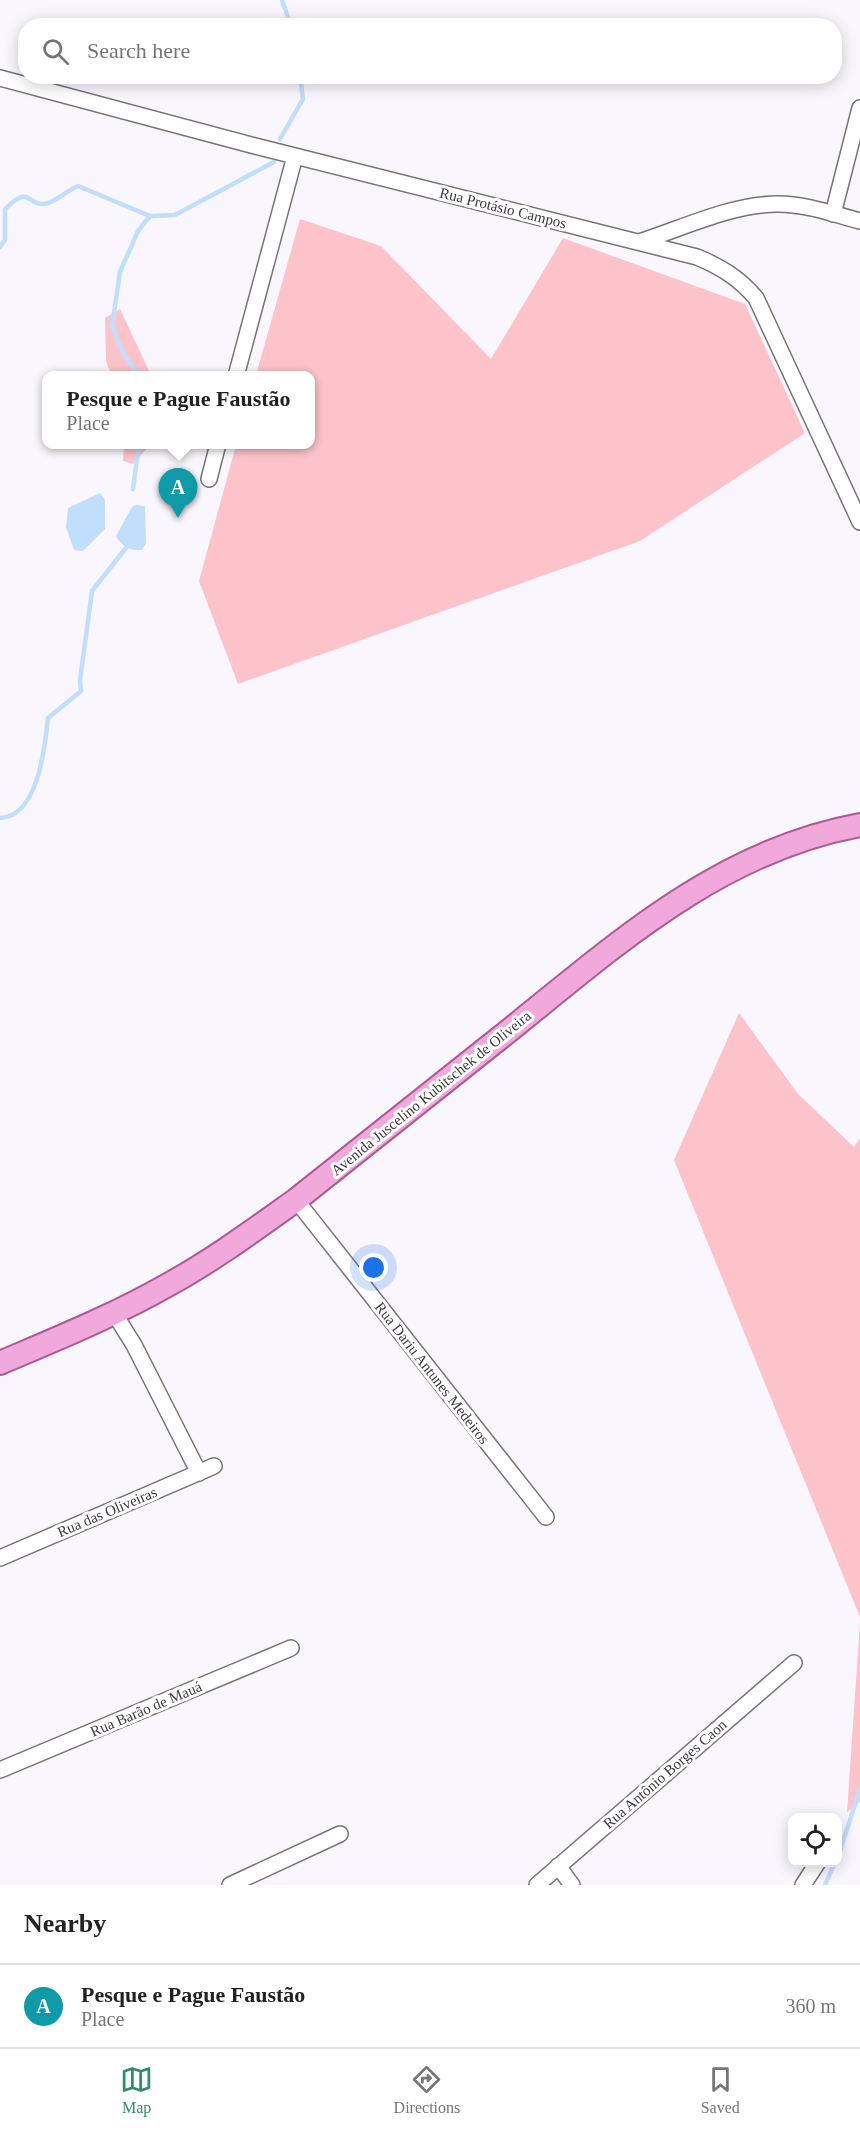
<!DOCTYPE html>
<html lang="en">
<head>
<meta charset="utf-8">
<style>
	:root { --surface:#fff; --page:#f6f6f6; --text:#222; --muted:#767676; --line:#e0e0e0; --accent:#2f8e67 }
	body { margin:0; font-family:"Times New Roman",serif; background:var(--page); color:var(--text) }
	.controls { position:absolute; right:18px; bottom:18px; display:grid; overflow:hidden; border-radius:12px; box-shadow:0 3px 15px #0003 }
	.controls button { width:54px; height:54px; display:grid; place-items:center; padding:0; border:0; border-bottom:2px solid var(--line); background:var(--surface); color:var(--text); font:30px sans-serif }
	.you { position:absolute; left:374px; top:1268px; width:21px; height:21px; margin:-15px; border:4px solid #fff; border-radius:50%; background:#1a73e8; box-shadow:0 0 0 9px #1a73e833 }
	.badge { display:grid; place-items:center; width:39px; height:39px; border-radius:50%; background:var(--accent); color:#fff; font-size:20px; font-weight:700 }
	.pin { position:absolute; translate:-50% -50px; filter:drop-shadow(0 2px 3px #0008) }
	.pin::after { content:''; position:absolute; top:32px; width:21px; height:18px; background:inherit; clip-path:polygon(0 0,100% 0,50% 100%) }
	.popup { position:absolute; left:42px; top:371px; width:273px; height:78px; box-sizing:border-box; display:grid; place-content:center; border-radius:12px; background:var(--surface); filter:drop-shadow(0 2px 4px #0005); font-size:20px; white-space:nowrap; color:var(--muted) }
	.popup b { font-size:22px; color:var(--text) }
	.popup::after { content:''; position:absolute; left:50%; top:100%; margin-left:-12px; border:12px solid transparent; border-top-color:var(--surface) }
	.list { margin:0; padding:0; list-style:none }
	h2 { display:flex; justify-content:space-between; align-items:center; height:78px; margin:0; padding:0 24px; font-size:26px }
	h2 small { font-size:20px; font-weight:400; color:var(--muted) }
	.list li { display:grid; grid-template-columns:39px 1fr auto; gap:18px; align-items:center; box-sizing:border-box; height:84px; padding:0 24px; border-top:2px solid var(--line) }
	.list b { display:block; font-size:22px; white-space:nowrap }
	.list p { margin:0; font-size:20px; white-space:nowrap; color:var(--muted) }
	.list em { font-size:20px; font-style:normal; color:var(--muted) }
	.icon { flex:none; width:33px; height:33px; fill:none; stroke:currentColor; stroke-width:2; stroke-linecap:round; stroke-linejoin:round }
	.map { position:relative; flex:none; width:860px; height:1885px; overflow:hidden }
	.search { position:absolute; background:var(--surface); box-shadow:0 3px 15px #0003; left:18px; right:18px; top:18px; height:66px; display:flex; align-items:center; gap:15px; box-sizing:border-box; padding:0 21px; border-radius:24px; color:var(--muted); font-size:22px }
	.sheet { height:162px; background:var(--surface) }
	nav { display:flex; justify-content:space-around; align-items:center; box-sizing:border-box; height:84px; border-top:2px solid var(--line); background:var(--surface); font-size:16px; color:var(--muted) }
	nav a { display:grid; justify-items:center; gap:3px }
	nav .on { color:var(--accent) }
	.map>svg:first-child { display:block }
</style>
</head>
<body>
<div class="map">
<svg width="860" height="1885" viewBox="0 0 860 1885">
	<rect width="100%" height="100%" fill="#faf6fd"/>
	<path fill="#fdc3cb" d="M300,219L381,246L491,359L563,238L745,304L805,433L640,541L238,684L199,581L236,445L310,444V376L256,375Z
		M120,309L151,375H112L106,362L105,318Z
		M124,445V444L150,445L133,464L123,461Z
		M739,1013L798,1094L854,1147L860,1138V1617L674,1160Z
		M860,1622V1802L847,1812Z"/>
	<path fill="#c2defd" d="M100,493L105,500V529L83,551L74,550L66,527L68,508Z
		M136,505L145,506L146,543L142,550C132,552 120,545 116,536L132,507Z"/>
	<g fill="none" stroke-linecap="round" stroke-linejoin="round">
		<path stroke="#c2defd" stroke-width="4.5" d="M282,0L291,26
			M280,139L303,99L300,76
			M0,247L5,240V209C32,182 27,209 48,203C54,202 68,190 78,186L150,216
			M139,376L123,353L112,326L120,272L138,231L150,216L175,215L274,162
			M133,489L139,444
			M0,818C38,817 45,747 48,718L81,691L80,680L92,591L129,544
			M838,1857L860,1789
			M825,1885L835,1862"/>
		<g stroke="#767379" stroke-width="18">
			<path id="street" d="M0,78L255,146L697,257C721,267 739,278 756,298L860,522
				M833,214L860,108
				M639,242C683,228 732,204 778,204C806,204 833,214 860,221
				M236,376L295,156
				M209,479L218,444
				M296,1200L546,1517
				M114,1313L134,1345L199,1473
				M0,1558L214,1466
				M0,1770L291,1648
				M558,1866L572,1885
				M230,1885L340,1834
				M537,1885L794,1663
				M803,1885L818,1862"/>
		</g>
		<g stroke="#ab5c93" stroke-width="26">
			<path id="primary" d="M0,1363C56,1339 113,1316 166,1286C212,1261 254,1230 296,1200C370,1142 443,1083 516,1025C621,940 723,850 860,825"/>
		</g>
		<use href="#street" stroke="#fff" stroke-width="15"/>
		<use href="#primary" stroke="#f1a8da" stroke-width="22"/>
	</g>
	<g text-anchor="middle" stroke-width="6" stroke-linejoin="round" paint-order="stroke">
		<g font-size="15" fill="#3b3a3c" stroke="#fff">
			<text transform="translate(503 208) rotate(14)" y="5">Rua Protásio Campos</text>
			<text transform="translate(431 1093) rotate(-39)" y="5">Avenida Juscelino Kubitschek de Oliveira</text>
			<text transform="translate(432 1373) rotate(52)" y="5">Rua Dariu Antunes Medeiros</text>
			<text transform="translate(107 1512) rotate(-23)" y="5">Rua das Oliveiras</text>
			<text transform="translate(146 1709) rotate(-23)" y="5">Rua Barão de Mauá</text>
			<text transform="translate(665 1774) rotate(-41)" y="5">Rua Antônio Borges Caon</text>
		</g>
	</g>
</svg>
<div class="controls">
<button><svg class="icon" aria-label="locate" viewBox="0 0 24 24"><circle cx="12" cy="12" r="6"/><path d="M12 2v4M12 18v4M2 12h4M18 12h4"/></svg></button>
</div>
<div class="you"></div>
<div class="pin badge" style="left:178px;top:518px;background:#0f9aa8">A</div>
<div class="popup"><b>Pesque e Pague Faustão</b>Place</div>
<div class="search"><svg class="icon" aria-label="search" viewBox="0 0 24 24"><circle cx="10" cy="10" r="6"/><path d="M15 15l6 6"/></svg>Search here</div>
</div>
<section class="sheet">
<h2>Nearby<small></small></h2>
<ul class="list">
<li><span class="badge" style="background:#0f9aa8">A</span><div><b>Pesque e Pague Faustão</b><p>Place</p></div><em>360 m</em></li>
</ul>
</section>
<nav>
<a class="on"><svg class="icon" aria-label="map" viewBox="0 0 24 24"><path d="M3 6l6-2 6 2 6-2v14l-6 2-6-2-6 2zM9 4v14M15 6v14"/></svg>Map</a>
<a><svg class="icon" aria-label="directions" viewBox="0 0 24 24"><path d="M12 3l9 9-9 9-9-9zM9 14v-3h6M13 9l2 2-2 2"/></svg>Directions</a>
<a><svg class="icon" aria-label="saved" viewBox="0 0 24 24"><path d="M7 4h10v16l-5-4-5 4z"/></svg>Saved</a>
</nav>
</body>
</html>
